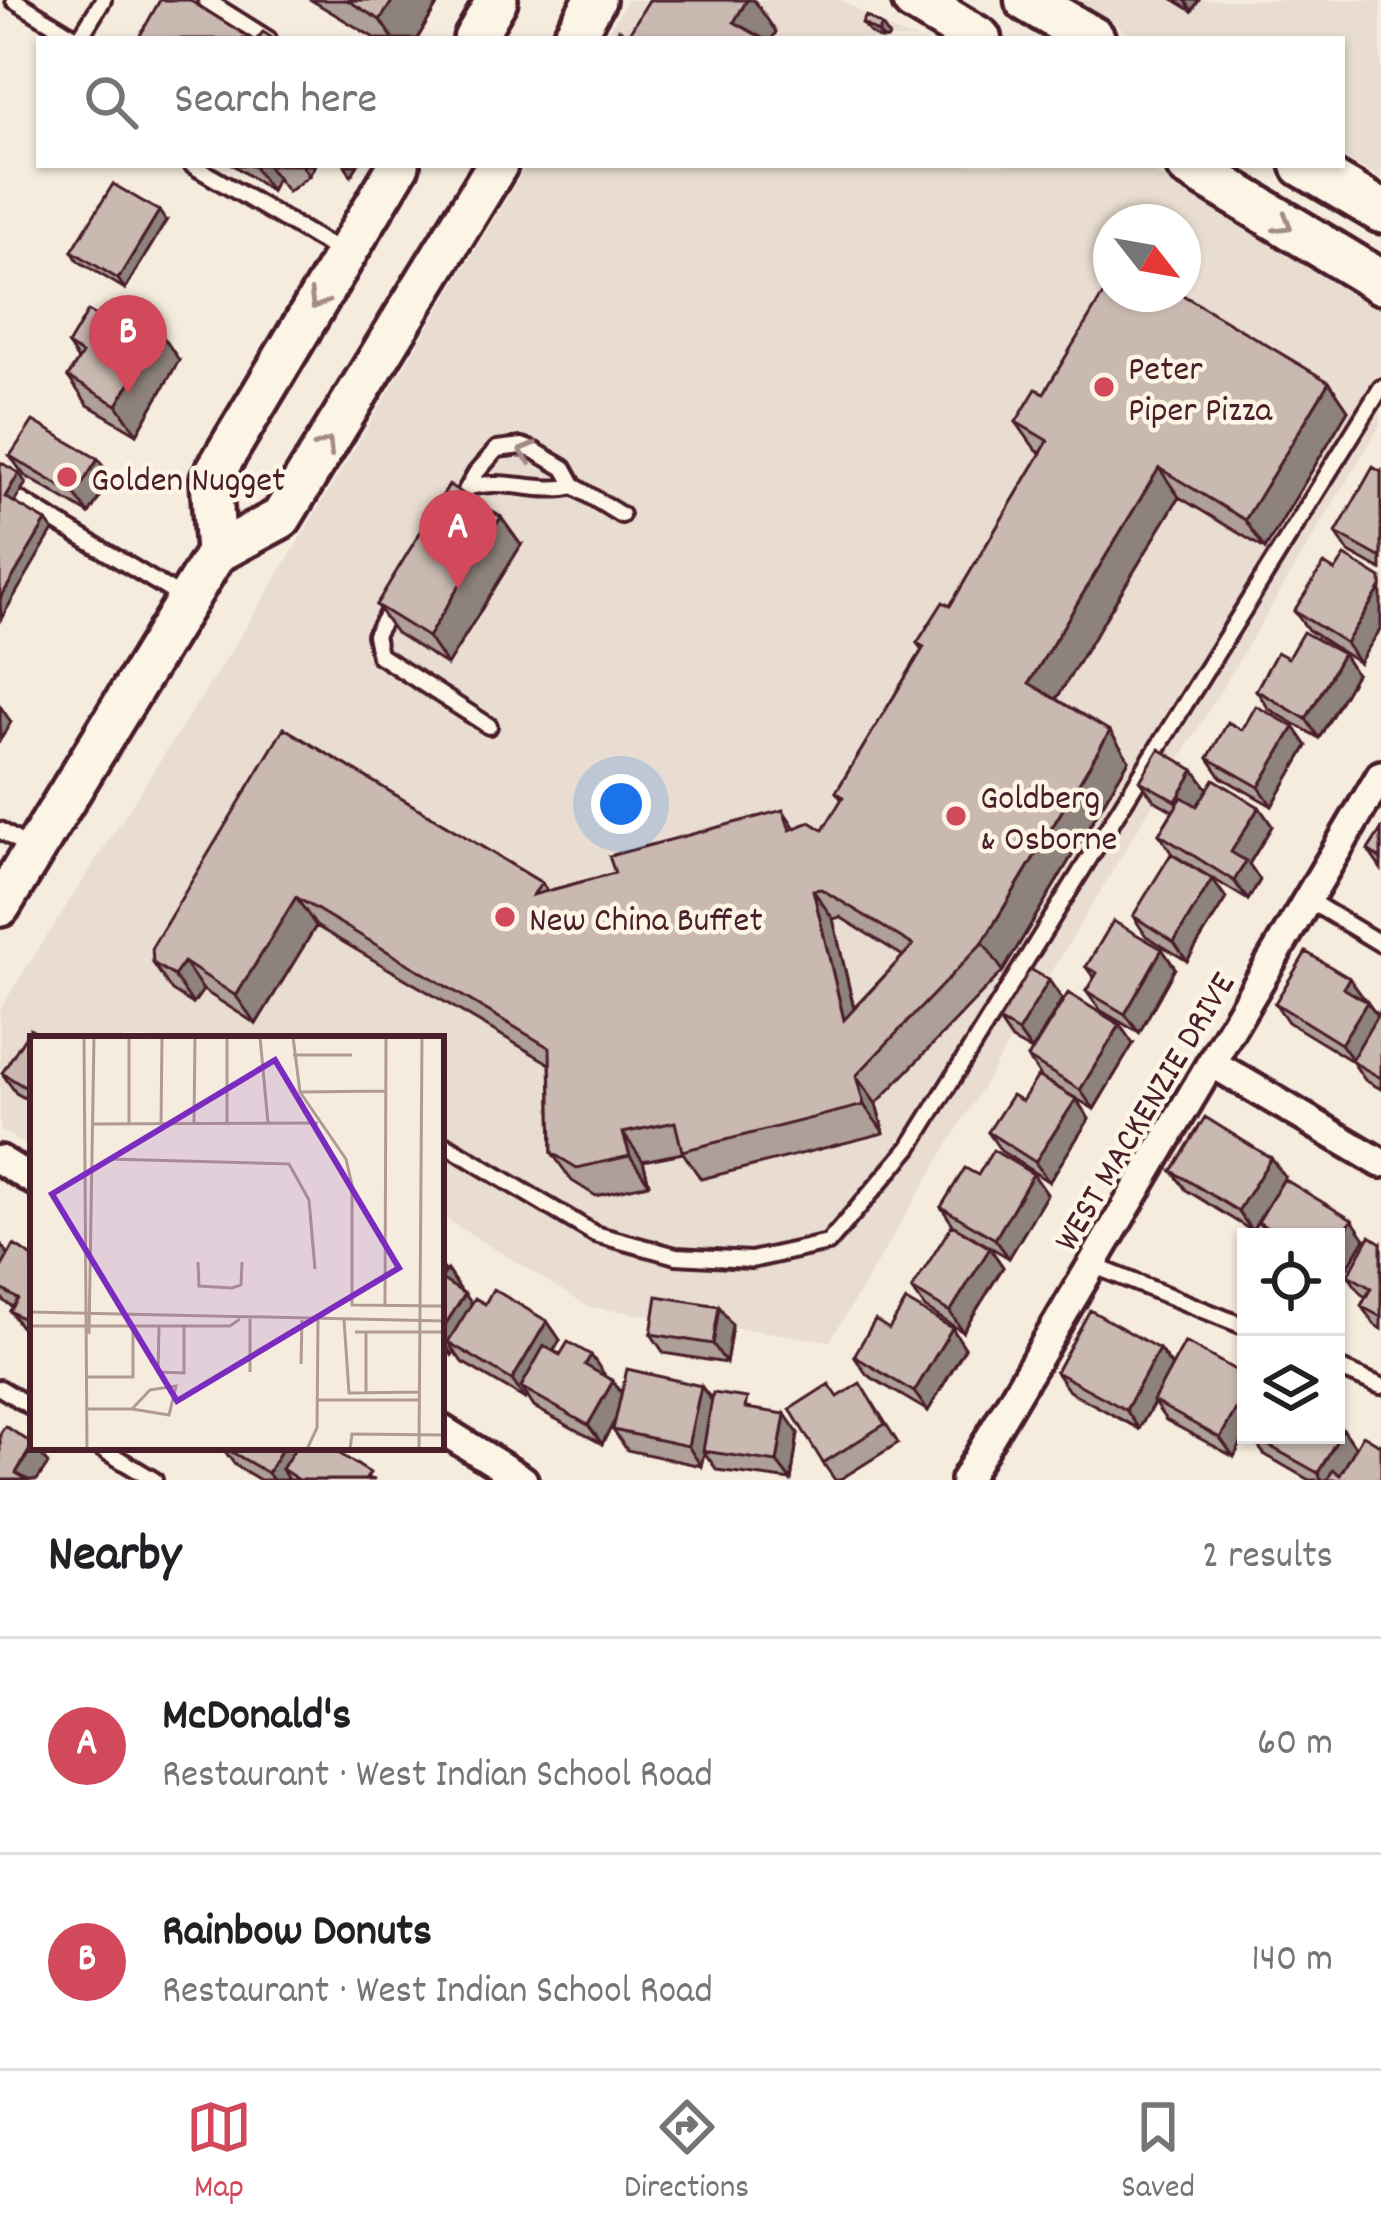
<!DOCTYPE html>
<html lang="en">
<head>
<meta charset="utf-8">
<style>
	:root { --surface:#fff; --page:#f6f6f6; --text:#202124; --muted:#757577; --line:#e0e0e0; --accent:#d1495b }
	body { margin:0; font-family:Dekko,sans-serif; background:var(--page); color:var(--text) }
	.controls { position:absolute; right:36px; bottom:36px; display:grid; overflow:hidden; border-radius:0px; box-shadow:0 3px 9px #0004 }
	.controls button { width:108px; height:108px; display:grid; place-items:center; padding:0; border:0; border-bottom:3px solid var(--line); background:var(--surface); color:var(--text); font:60px sans-serif }
	.compass { position:absolute; left:1093px; top:204px; width:108px; height:108px; border-radius:50%; background:var(--surface); box-shadow:0 3px 9px #0004; rotate:121deg }
	.you { position:absolute; left:621px; top:804px; width:42px; height:42px; margin:-30px; border:9px solid #fff; border-radius:50%; background:#1a73e8; box-shadow:0 0 0 18px #1a73e833 }
	.badge { display:grid; place-items:center; width:78px; height:78px; border-radius:50%; background:var(--accent); color:#fff; font-size:39px; font-weight:700 }
	.pin { position:absolute; translate:-50% -99px; filter:drop-shadow(0 3px 6px #0008) }
	.pin::after { content:''; position:absolute; top:63px; width:42px; height:36px; background:inherit; clip-path:polygon(0 0,100% 0,50% 100%) }
	.list { margin:0; padding:0; list-style:none }
	h2 { display:flex; justify-content:space-between; align-items:center; height:156px; margin:0; padding:0 48px; font-size:51px }
	h2 small { font-size:39px; font-weight:400; color:var(--muted) }
	.list li { display:grid; grid-template-columns:78px 1fr auto; gap:36px; align-items:center; box-sizing:border-box; height:216px; padding:0 48px; border-top:3px solid var(--line) }
	.list b { display:block; font-size:45px; white-space:nowrap }
	.list p { margin:0; font-size:39px; white-space:nowrap; color:var(--muted) }
	.list em { font-size:39px; font-style:normal; color:var(--muted) }
	.icon { flex:none; width:66px; height:66px; fill:none; stroke:currentColor; stroke-width:2; stroke-linecap:round; stroke-linejoin:round }
	.map { position:relative; flex:none; width:1381px; height:1480px; overflow:hidden }
	.search { position:absolute; background:var(--surface); box-shadow:0 3px 9px #0004; left:36px; right:36px; top:36px; height:132px; display:flex; align-items:center; gap:30px; box-sizing:border-box; padding:0 42px; border-radius:0px; color:var(--muted); font-size:45px }
	.sheet { height:588px; background:var(--surface) }
	nav { display:flex; justify-content:space-around; align-items:center; box-sizing:border-box; height:168px; border-top:3px solid var(--line); background:var(--surface); font-size:33px; color:var(--muted) }
	nav a { display:grid; justify-items:center; gap:6px }
	nav .on { color:var(--accent) }
	.map>svg:first-child { display:block }
</style>
</head>
<body>
<div class="map">
<svg width="1381" height="1480" viewBox="0 0 1381 1480">
	<rect width="100%" height="100%" fill="#f5ecde"/>
	<filter id="ink" filterUnits="userSpaceOnUse"><feTurbulence type="fractalNoise" baseFrequency=".00833" numOctaves="2"/><feDisplacementMap in="SourceGraphic" scale="24" xChannelSelector="R" yChannelSelector="G"/><feConvolveMatrix kernelMatrix="1 2 1 2 8 2 1 2 1" color-interpolation-filters="sRGB"/></filter>
	<g filter="url(#ink)">
		<path fill="#e8ddd0" fill-rule="evenodd" d="M627,0H842L893,31L916,39H604Z
			M1075,0H1381V178L1342,158V39H1139Z
			M527,165H1142L1381,310V424L830,1341L589,1307L441,1216V1039H33V1150L0,1130V1009L243,632ZM1111,222H1183V294H1111Z"/>
		<g fill="none" stroke-linecap="round" stroke-linejoin="round">
			<g stroke="#4a1f2b" stroke-width="22">
				<path id="service" d="M14,0L78,39
					M206,0L268,39
					M79,39L103,0
					M192,165L340,252
					M470,487C506,477 540,495 574,486
					M0,488L186,600
					M455,510L476,473L497,449L522,446L535,451L564,468L574,486L621,515
					M393,604L375,635L379,655L489,726
					M0,830L29,848
					M1308,900L1381,944
					M441,1142L595,1234L676,1256L751,1260L828,1243L910,1147L1381,388
					M1092,1265L1246,1327
					M1336,1367L1381,1386
					M0,1388L33,1408
					M99,1447L154,1480"/>
			</g>
			<g stroke="#4a1f2b" stroke-width="36">
				<path id="minor" d="M1212,1063L1381,1163
					M0,1160L33,1180
					M441,1429L523,1480
					M965,1480L1381,775"/>
			</g>
			<g stroke="#4a1f2b" stroke-width="48">
				<path id="secondary" d="M474,39L497,0
					M572,39L595,0
					M216,553L211,479L399,165
					M0,906L216,553L281,518L497,165"/>
			</g>
			<g stroke="#4a1f2b" stroke-width="51">
				<path id="primary" d="M914,0L979,39
					M1027,0L1093,39
					M1188,165L1381,282
					M1303,165L1381,211"/>
			</g>
			<use href="#service" stroke="#fcf5e5" stroke-width="14"/>
			<use href="#minor" stroke="#fcf5e5" stroke-width="27"/>
			<use href="#secondary" stroke="#fcf5e5" stroke-width="39"/>
			<use href="#primary" stroke="#fcf5e5" stroke-width="42"/>
		</g>
		<path fill="#ae9f98" stroke="#4a1f2b" stroke-width="3" fill-rule="evenodd" d="M311,0H440L417,39H376Z
			M1174,0H1199L1192,11Z
			M862,23L889,36L887,39H879L869,32Z
			M233,165H315L309,176L288,192L277,178L271,191Z
			M166,221L125,289L78,261L72,251Z
			M68,345L179,360L137,434L88,405L68,377L78,360Z
			M1329,382L1348,410L1265,549L1179,497L1056,699L1129,760L1003,971L876,1104L884,1133L701,1179L683,1153L643,1161L649,1184L596,1196L572,1181L552,1153L550,1064L316,926L256,1024L203,990L193,1004L172,991L153,963L284,728L542,883L547,891L615,873L783,810L795,828L823,830L842,800L836,792L922,650L917,643L950,606L1041,453L1036,450L1016,422L1044,393ZM840,917L903,956L854,1008L833,919Z
			M10,456L111,478L89,514L24,475Z
			M1381,472V570L1349,552L1336,533Z
			M521,545L447,665L396,633L376,605Z
			M1335,571L1359,663L1308,630L1294,611Z
			M1288,658L1356,674L1319,738L1269,709L1256,690Z
			M1294,727L1307,746L1272,806L1221,777L1208,758L1242,730Z
			M1140,781L1208,789L1259,807L1272,826L1249,864L1260,880L1248,900L1172,854L1159,834L1173,811L1154,800Z
			M1381,830V869L1368,850Z
			M1212,879L1226,898L1187,961L1146,936L1133,916Z
			M1162,949L1175,968L1139,1033L1100,1010L1086,991L1094,978L1086,967Z
			M1363,997L1377,1016L1381,1009V1089L1365,1080L1352,1061L1288,1022L1275,1003Z
			M1062,999L1032,1051L1012,1040L999,1021Z
			M33,1039V1103L16,1093L2,1073Z
			M1133,1044L1094,1109L1048,1082L1076,1099L1089,1119L1049,1182L1001,1151L988,1132L1022,1101L1041,1077L1028,1058Z
			M1172,1171L1285,1177L1252,1231L1186,1190Z
			M1033,1174L1047,1194L1009,1258L954,1226L941,1207L978,1175Z
			M1258,1222L1365,1239L1338,1283L1336,1281V1237H1268Z
			M0,1243L9,1255L33,1257V1336L24,1331L10,1311L13,1307L5,1302L0,1295Z
			M1381,1243V1329L1375,1325L1361,1306L1366,1297L1361,1294L1348,1275Z
			M990,1248L1003,1267L963,1332L925,1308L912,1289Z
			M441,1266L471,1303L485,1304L547,1321L560,1340L554,1351L604,1374V1376L613,1381L622,1393L701,1386L712,1400L755,1410L798,1433L791,1480L717,1470L704,1452L701,1466L627,1450L613,1430L616,1418L602,1444L534,1407L527,1396L525,1399L462,1362L454,1351L452,1355L441,1348Z
			M732,1325L726,1363L664,1353L651,1334Z
			M952,1328L965,1348L928,1411L867,1375L854,1356L889,1329Z
			M1159,1349L1172,1366L1234,1457L1166,1420L1154,1403L1139,1429L1069,1391L1056,1372Z
			M838,1397L873,1403L898,1443L839,1480H835L823,1463Z
			M1343,1429L1356,1448L1380,1445L1381,1480H1309L1264,1454L1250,1435Z
			M222,1447L375,1480H260L235,1465Z"/>
		<path fill="#8d827c" stroke="#4a1f2b" stroke-width="3" d="M393,0H440L417,39H393L380,20Z
			M747,0H754L776,32L772,39H746L734,22Z
			M1185,0H1199L1192,11Z
			M882,26L889,36L887,39H883L878,33Z
			M253,165H267L277,178L271,191Z
			M302,165H315L309,176Z
			M345,165H358L351,176Z
			M159,211L166,221L125,289L118,279Z
			M160,332L179,360L137,434L117,405Z
			M1329,382L1348,410L1265,549L1245,520Z
			M98,459L111,478L89,514L75,495Z
			M1159,468L1179,497L1049,711L1029,683Z
			M19,473L26,483L12,506L5,497Z
			M501,517L521,545L447,665L428,637Z
			M46,521L53,530L1,619L0,599Z
			M1381,587V628L1359,663L1346,643Z
			M1343,654L1356,674L1319,738L1306,719Z
			M0,706L11,722L0,740Z
			M1294,727L1307,746L1272,806L1259,787Z
			M1110,731L1129,760L1003,971L983,942Z
			M1194,770L1208,789L1189,820L1176,801Z
			M1259,807L1272,826L1249,864L1260,880L1248,900L1234,881L1231,852Z
			M1212,879L1226,898L1187,961L1174,942Z
			M813,890L833,919L863,1048L844,1020Z
			M296,897L316,926L256,1024L236,996Z
			M1162,949L1175,968L1139,1033L1125,1014Z
			M184,962L203,990L193,1004L174,976Z
			M1349,978L1363,997L1357,1007L1343,988Z
			M1049,980L1062,999L1032,1051L1018,1032Z
			M1367,1002L1381,1021L1355,1063L1341,1044Z
			M1120,1025L1133,1044L1094,1109L1080,1090Z
			M856,1076L876,1104L884,1133L864,1105Z
			M1076,1099L1089,1119L1049,1182L1035,1162Z
			M623,1133L643,1161L649,1184L630,1156Z
			M1271,1158L1285,1177L1252,1231L1238,1211Z
			M1033,1174L1047,1194L1009,1258L995,1239Z
			M1352,1220L1365,1239L1338,1283L1336,1279V1245Z
			M0,1243L10,1257L0,1273Z
			M990,1248L1003,1267L963,1332L950,1312Z
			M447,1270L460,1289L454,1298L441,1279Z
			M465,1294L478,1313L448,1342L454,1351L452,1355L441,1339V1331Z
			M719,1306L732,1325L726,1363L713,1344Z
			M547,1321L560,1340L529,1392L521,1387L527,1396L525,1399L512,1380Z
			M952,1328L965,1348L928,1411L914,1392Z
			M1159,1349L1173,1368L1139,1429L1126,1410Z
			M591,1355L604,1374L599,1385L585,1365Z
			M613,1381L626,1400L602,1444L588,1425Z
			M701,1386L715,1405L701,1466L688,1446Z
			M1246,1391V1434L1234,1457L1220,1438Z
			M785,1414L798,1433L791,1480L777,1462Z
			M1343,1429L1356,1448L1338,1480H1322L1318,1473Z
			M33,1447H36L48,1464L37,1480H22L16,1473Z
			M283,1447H307L282,1469L288,1480H273L268,1473Z"/>
		<path fill="#cab9b1" stroke="#4a1f2b" stroke-width="3" fill-rule="evenodd" d="M160,0H189L252,39H138Z
			M347,0H393L380,20Z
			M649,0H747L734,22L764,39H613L619,29L628,35Z
			M866,16L882,26L878,33L862,23Z
			M263,32L274,39H257Z
			M113,184L159,211L118,279L72,251Z
			M1111,281V294H1181L1329,382L1245,520L1159,468L1029,683L1110,731L983,942L856,1076L864,1105L682,1151L675,1122L623,1133L630,1156L577,1168L552,1153L550,1048L296,897L236,996L184,962L174,976L153,963L152,947L284,728L542,883L533,895L615,873L609,856L783,810L790,830L810,822L823,830L843,797L836,792L924,647L917,643L943,602L950,606L1048,441L1016,422L1036,389L1044,393ZM821,889L913,945L844,1020L813,890Z
			M111,304L160,332L117,405L68,377L82,354L68,345L88,311L102,319Z
			M33,421L98,459L75,495L10,456Z
			M0,462L19,473L5,497L46,521L0,599Z
			M1373,467L1381,472V558L1336,533Z
			M449,485L501,517L428,637L376,605Z
			M1345,556L1381,578V587L1346,643L1294,611L1324,564L1335,571Z
			M1303,632L1343,654L1306,719L1256,690L1277,652L1288,658Z
			M1256,706L1294,727L1259,787L1208,758L1228,722L1242,730Z
			M1159,749L1194,770L1176,801L1140,781Z
			M1214,779L1259,807L1231,852L1246,861L1234,881L1159,834L1182,797L1197,806Z
			M1381,830V859L1368,850Z
			M1171,854L1212,879L1174,942L1133,916Z
			M1113,921L1162,949L1125,1014L1086,991L1097,973L1086,967Z
			M1306,952L1349,978L1343,988L1367,1002L1341,1044L1275,1003Z
			M1030,969L1049,980L1018,1032L999,1021Z
			M1068,993L1120,1025L1080,1090L1028,1058Z
			M1381,1009V1078L1351,1061Z
			M30,1029L45,1039H33V1092L2,1073Z
			M1038,1076L1076,1099L1035,1162L988,1132L1012,1095L1022,1101Z
			M1205,1117L1271,1158L1238,1211L1172,1171Z
			M993,1150L1033,1174L995,1239L941,1207L965,1168L978,1175Z
			M1284,1179L1352,1220L1336,1245V1237H1282L1258,1222Z
			M952,1225L990,1248L950,1312L912,1289Z
			M1370,1236L1381,1243V1317L1361,1306L1371,1288L1348,1275Z
			M14,1245L33,1257V1325L10,1311L18,1299L0,1288V1270Z
			M441,1279L465,1294L441,1331Z
			M493,1289L547,1321L512,1380L448,1342L475,1298L485,1304Z
			M657,1296L719,1306L713,1344L651,1334Z
			M906,1301L952,1328L914,1392L854,1356L875,1320L889,1329Z
			M1090,1310L1159,1349L1126,1410L1056,1372Z
			M568,1342L591,1355L585,1365L613,1381L588,1425L521,1387L544,1346L560,1355Z
			M1185,1342L1246,1376V1391L1220,1438L1153,1401Z
			M627,1369L701,1386L688,1446L613,1430Z
			M860,1383L885,1424L823,1463L790,1409L829,1384L838,1397Z
			M713,1393L747,1398L745,1408L785,1414L777,1462L703,1451Z
			M1336,1425L1343,1429L1318,1473L1250,1435H1336Z
			M5,1426L33,1444L16,1473L28,1480H0V1434Z
			M1363,1435L1380,1445L1381,1442V1480H1327L1333,1470L1340,1475Z
			M223,1447H283L268,1473Z
			M296,1447H329L370,1473L365,1480H299L282,1469Z"/>
		<defs><path id="oneway-chevron" d="M-2-3.5L2.5 0L-2 3.5" fill="none" stroke-width="1.6" stroke-linecap="round" stroke-linejoin="round" transform="scale(3)"/></defs>
		<g stroke="#a38a88">
			<use href="#oneway-chevron" transform="translate(1284 224) rotate(31)"/>
			<use href="#oneway-chevron" transform="translate(317 301) rotate(121)"/>
			<use href="#oneway-chevron" transform="translate(326 446) rotate(-58)"/>
			<use href="#oneway-chevron" transform="translate(527 452) rotate(-165)"/>
		</g>
	</g>
	<g fill="#d1495b" stroke="#fcf5e5" stroke-width="4.5">
		<circle cx="1104" cy="387" r="12"/>
		<circle cx="67" cy="477" r="12"/>
		<circle cx="956" cy="816" r="12"/>
		<circle cx="505" cy="917" r="12"/>
	</g>
	<g text-anchor="middle" stroke-width="9" stroke-linejoin="round" paint-order="stroke">
		<g font-size="36" fill="#4a1f2b" stroke="#fcf5e5" text-anchor="start">
			<text x="1128" y="379">Peter<tspan x="1128" dy="41">Piper Pizza</tspan></text>
			<text x="91" y="490">Golden Nugget</text>
			<text x="980" y="808">Goldberg<tspan x="980" dy="41">&amp; Osborne</tspan></text>
			<text x="529" y="930">New China Buffet</text>
		</g>
		<g font-size="36" fill="#4a1f2b" stroke="#fcf5e5">
			<text transform="translate(1142 1110) rotate(-59)" y="13">WEST MACKENZIE DRIVE</text>
		</g>
	</g>
	<g transform="translate(30 1036)">
		<rect width="414" height="414" fill="#f5ecde"/>
		<path fill="none" stroke="#b19a96" stroke-width="3" d="M54,1L57,413M197,1V87M230,1L238,87M263,1L270,56L316,123L322,149V269L414,270M263,19H322M270,56L355,55M99,87V1M164,87L165,1M64,88L288,87M131,88L132,1M79,123L259,128L279,164L285,233M168,226L169,250L202,252L211,249L212,226M355,270L356,1M0,276L414,285M314,284L319,357L390,356M0,290H200L210,283M129,291L128,336L154,337V291M325,296H414M336,296V356M59,298L64,1M271,328L272,284M220,336V283M58,341H103V291M287,364H390M58,373H102L120,354L146,350L139,379L102,373M277,413L287,392L288,284M320,413L322,398L414,399M389,413L392,1"/>
		<path fill="#7b2cbf" fill-opacity="0.15" stroke="#7b2cbf" stroke-width="6" d="M245,24L369,232L147,365L22,158Z"/>
		<rect width="414" height="414" fill="none" stroke="#4a1f2b" stroke-width="6"/>
	</g>
</svg>
<div class="controls">
<button><svg class="icon" aria-label="locate" viewBox="0 0 24 24"><circle cx="12" cy="12" r="6"/><path d="M12 2v4M12 18v4M2 12h4M18 12h4"/></svg></button>
<button><svg class="icon" aria-label="layers" viewBox="0 0 24 24"><path d="M12 4l9 5-9 5-9-5zM3 14l9 5 9-5"/></svg></button>
</div>
<svg class="compass" viewBox="-18 -18 36 36"><path d="M0-13l5 13h-10z" fill="#e53935"/><path d="M0 13l5-13h-10z" fill="#757577"/></svg>
<div class="you"></div>
<div class="pin badge" style="left:458px;top:589px">A</div>
<div class="pin badge" style="left:128px;top:394px">B</div>
<div class="search"><svg class="icon" aria-label="search" viewBox="0 0 24 24"><circle cx="10" cy="10" r="6"/><path d="M15 15l6 6"/></svg>Search here</div>
</div>
<section class="sheet">
<h2>Nearby<small>2 results</small></h2>
<ul class="list">
<li><span class="badge">A</span><div><b>McDonald's</b><p>Restaurant · West Indian School Road</p></div><em>60 m</em></li>
<li><span class="badge">B</span><div><b>Rainbow Donuts</b><p>Restaurant · West Indian School Road</p></div><em>140 m</em></li>
</ul>
</section>
<nav>
<a class="on"><svg class="icon" aria-label="map" viewBox="0 0 24 24"><path d="M3 6l6-2 6 2 6-2v14l-6 2-6-2-6 2zM9 4v14M15 6v14"/></svg>Map</a>
<a><svg class="icon" aria-label="directions" viewBox="0 0 24 24"><path d="M12 3l9 9-9 9-9-9zM9 14v-3h6M13 9l2 2-2 2"/></svg>Directions</a>
<a><svg class="icon" aria-label="saved" viewBox="0 0 24 24"><path d="M7 4h10v16l-5-4-5 4z"/></svg>Saved</a>
</nav>
</body>
</html>
